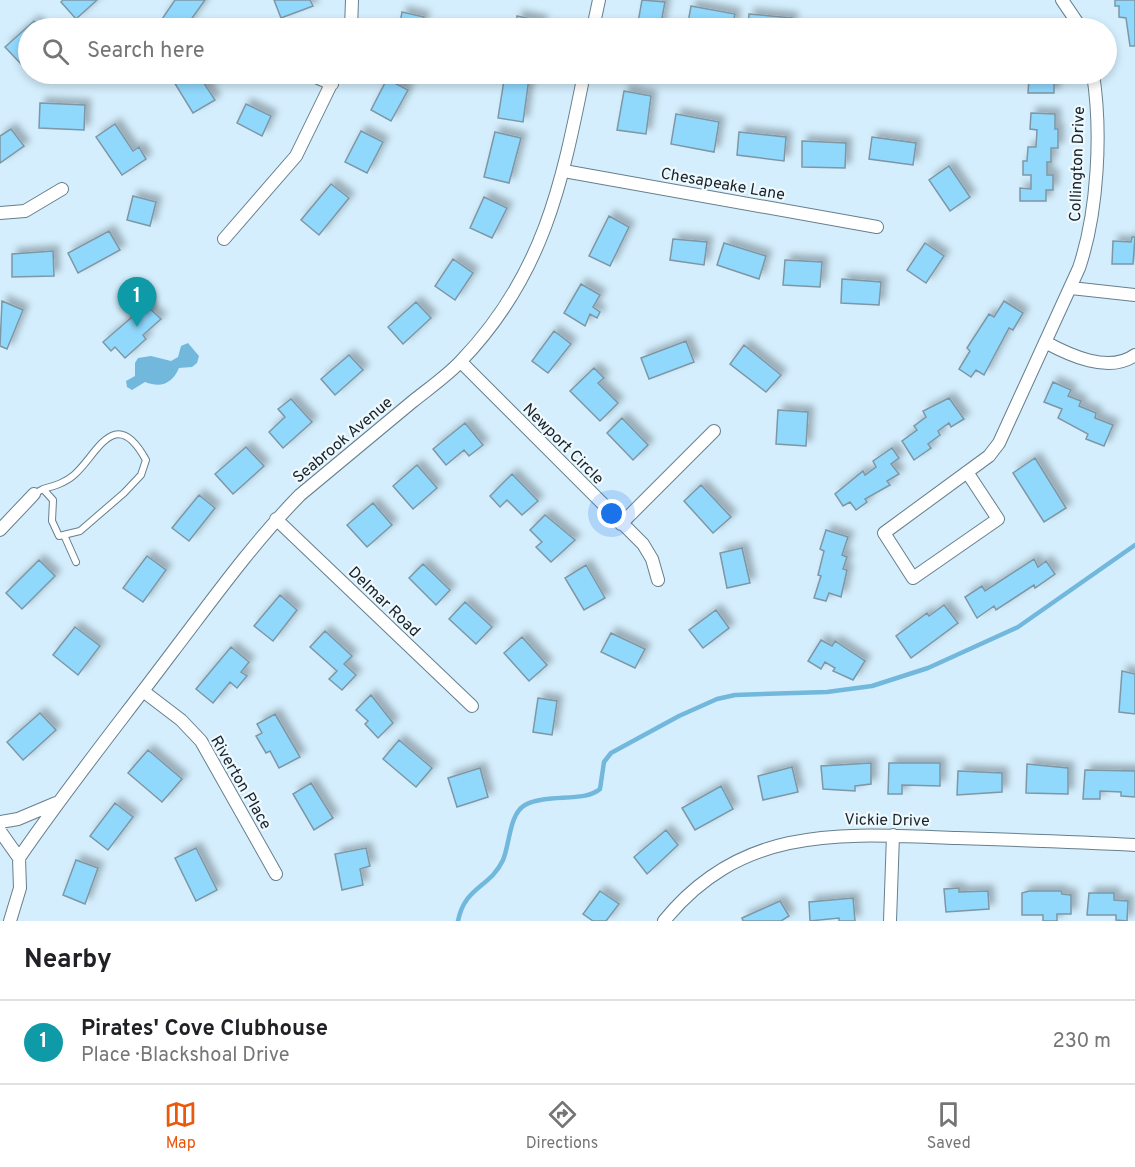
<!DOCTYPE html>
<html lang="en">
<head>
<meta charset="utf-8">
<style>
	:root { --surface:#fff; --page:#f2f2f2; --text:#202124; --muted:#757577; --line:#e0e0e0; --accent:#ea580c }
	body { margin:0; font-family:Overpass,sans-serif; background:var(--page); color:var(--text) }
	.you { position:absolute; left:612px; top:514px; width:21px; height:21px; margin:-15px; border:4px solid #fff; border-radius:50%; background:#1a73e8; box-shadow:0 0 0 9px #1a73e833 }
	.badge { display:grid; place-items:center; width:39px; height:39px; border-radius:50%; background:var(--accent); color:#fff; font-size:20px; font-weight:700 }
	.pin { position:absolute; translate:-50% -50px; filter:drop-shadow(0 2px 3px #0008) }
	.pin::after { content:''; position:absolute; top:32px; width:21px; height:18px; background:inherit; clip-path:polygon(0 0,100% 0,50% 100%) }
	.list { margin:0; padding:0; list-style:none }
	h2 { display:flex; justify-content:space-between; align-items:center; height:78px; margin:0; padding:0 24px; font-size:26px }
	h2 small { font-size:20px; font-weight:400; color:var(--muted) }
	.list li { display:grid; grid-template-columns:39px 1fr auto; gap:18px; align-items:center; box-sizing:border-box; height:84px; padding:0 24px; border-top:2px solid var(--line) }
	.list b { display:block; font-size:22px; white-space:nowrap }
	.list p { margin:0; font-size:20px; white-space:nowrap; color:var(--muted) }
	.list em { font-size:20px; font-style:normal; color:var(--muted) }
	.icon { flex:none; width:33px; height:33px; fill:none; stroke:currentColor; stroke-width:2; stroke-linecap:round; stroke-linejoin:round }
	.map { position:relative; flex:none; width:1135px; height:921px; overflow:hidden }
	.search { position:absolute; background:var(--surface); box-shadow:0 3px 9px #0003; left:18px; right:18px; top:18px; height:66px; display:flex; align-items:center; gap:15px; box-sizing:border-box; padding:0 21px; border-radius:33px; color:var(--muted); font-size:22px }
	.sheet { height:162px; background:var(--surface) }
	nav { display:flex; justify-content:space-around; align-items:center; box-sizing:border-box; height:84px; border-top:2px solid var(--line); background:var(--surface); font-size:16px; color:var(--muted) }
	nav a { display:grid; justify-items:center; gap:3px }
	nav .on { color:var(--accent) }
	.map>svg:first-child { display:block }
</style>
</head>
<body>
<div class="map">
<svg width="1135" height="921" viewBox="0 0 1135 921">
	<defs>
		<filter id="shadow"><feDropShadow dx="5.5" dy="-5.5" stdDeviation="3" flood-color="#0004"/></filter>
	</defs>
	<rect width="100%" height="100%" fill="#d4eefd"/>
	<path fill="#72b8dc" d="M188,343L199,356L197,363L192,367L179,368C172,384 161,388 145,382L132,390L127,387L126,381L135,376V363L138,358L151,356L171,361L178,357L181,346Z"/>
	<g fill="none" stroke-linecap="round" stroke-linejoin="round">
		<path stroke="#72b8dc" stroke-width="4.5" d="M458,921C465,886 490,888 503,860C510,844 509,814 525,805C548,793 584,803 600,789L604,762L611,753L679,716L717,699L735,695L827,692L872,686L928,668L1018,627L1135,545"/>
	</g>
	<path fill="#91d8fd" stroke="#7e97a4" stroke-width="1.5" filter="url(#shadow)" d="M63,0H97L76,19L61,2Z
		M175,0H205L185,28H175L162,19Z
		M274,0H310L313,6L281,18Z
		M642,0L665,2L660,28H637Z
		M1115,0H1135V46H1130L1126,18L1119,17V6H1115Z
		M691,6L735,14L732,28H687Z
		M402,12L424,17L421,28H399Z
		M749,14L792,18L791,28H748Z
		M517,16L542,21L540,28H516Z
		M34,21L41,28H28V58L21,64L5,47Z
		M187,74H198L215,100L193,113L174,82Z
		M505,74L529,78L523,122L498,118Z
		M878,74H916V76L880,81Z
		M1026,74H1048V79H1054V93H1028L1029,79H1026Z
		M387,79L408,90L391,121L371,110Z
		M624,91L651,96L646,134L617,130Z
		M40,103L85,105L84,130L39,128Z
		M246,104L271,116L262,136L237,123Z
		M1031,113L1055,114V129H1058V148H1051V162H1047V175H1053V190H1046V201H1020V188L1031,189V175H1023V161H1027L1028,147H1036L1037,130L1030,129Z
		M676,114L719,122L714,152L671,144Z
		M115,124L133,151L139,147L146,159L122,175L96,137Z
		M11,129L24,146L0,163V136Z
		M361,131L383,142L367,173L345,162Z
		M495,132L521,138L509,183L484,177Z
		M739,132L786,137L784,161L737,155Z
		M872,137L916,143L913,165L869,159Z
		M802,141L846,143L845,168L802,167Z
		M949,166L970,197L950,211L929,180Z
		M331,184L349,198L319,235L301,220Z
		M133,196L156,202L150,226L127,220Z
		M484,197L507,208L492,238L470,228Z
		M609,216L629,227L610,266L589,256Z
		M109,231L120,250L78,273L68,253Z
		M1132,237H1135L1133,264H1112L1113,241L1131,242Z
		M673,239L707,242L704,265L670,260Z
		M724,243L766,256L759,279L717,265Z
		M925,243L944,256L926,283L907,270Z
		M53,251L54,276L12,277V254Z
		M453,259L473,273L455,300L435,286Z
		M785,260L822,262L820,287L783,285Z
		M842,279L881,282L879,305L841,303Z
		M581,284L600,295L593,307L600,312L597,318L590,314L585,326L564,313Z
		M2,301L23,310L7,349L0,346Z
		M1004,301L1023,313L1013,330L1009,328L984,375L976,370L971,377L959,369L970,351L967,348L989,314L994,317Z
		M416,302L431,318L403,344L388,327Z
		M146,305L161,319L143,335L146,339L125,358L115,347L111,351L103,342Z
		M554,331L571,344L548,373L532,361Z
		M686,341L694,362L649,379L641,358Z
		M744,345L781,375L766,392L730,364Z
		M349,355L363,370L335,395L321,379Z
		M594,368L604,378L598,383L618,403L600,421L570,391Z
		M1053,382L1071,390L1068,396L1081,401L1079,406L1096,413L1095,418L1113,425L1104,446L1086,439L1088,434L1058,418L1062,409L1044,402Z
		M949,398L964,419L951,427L949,423L938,431L940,435L928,444L931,448L914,460L902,441L917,430L914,426L926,417L923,411Z
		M291,399L312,422L283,448L269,432L285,417L278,409Z
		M778,410L808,412L806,446L776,444Z
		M622,418L648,445L633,460L607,433Z
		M465,423L483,445L469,456L464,450L446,465L433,449Z
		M246,447L264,466L233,494L215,474Z
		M892,448L899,458L891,464L899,474L887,481L890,485L865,499L867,502L856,510L850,502L843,506L835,494L863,471L865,475L876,467L873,461Z
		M1035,458L1066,508L1044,522L1013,473Z
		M417,465L437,488L413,509L393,486Z
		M512,474L538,501L522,515L507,500L500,507L490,496Z
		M701,485L731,517L713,533L684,501Z
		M199,495L215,508L189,541L172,528Z
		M373,503L392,525L367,547L347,525Z
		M545,515L575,540L551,562L536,547L542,542L530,530Z
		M826,530L848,537L842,555L847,557L843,569L847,570L841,597L829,593L826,601L814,598L821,576L818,575L824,551L820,549Z
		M742,548L750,583L727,588L720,553Z
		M147,556L166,570L143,602L123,588Z
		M1034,559L1038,567L1046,561L1055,574L1035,588L1034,585L996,610L994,606L977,618L965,597L982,586L985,591Z
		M39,560L55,576L22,609L6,593Z
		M423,564L450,590L436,605L409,578Z
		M586,565L605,598L584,610L565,578Z
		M280,595L297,610L273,641L254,626Z
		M465,602L492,627L476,644L449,619Z
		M944,605L958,623L911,658L896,636L927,613L929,616Z
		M716,610L729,628L703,648L689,630Z
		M75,627L100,646L78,675L53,655Z
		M325,631L352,656L344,664L356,675L342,690L329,679L337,671L310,647Z
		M611,633L645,649L635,668L601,652Z
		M522,637L547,665L529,681L504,653Z
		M821,640L832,646L835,641L865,661L853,680L833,671L835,668L825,662L821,669L808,661Z
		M231,647L249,662L241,672L247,676L237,688L230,682L213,703L196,689Z
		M1122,671L1135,674V714L1119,712Z
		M371,695L393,723L378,738L365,724L368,721L356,710Z
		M538,698L557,701L552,735L533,732Z
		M40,713L56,730L23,760L7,742Z
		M275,714L300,757L279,768L270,751L266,753L256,736L262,733L257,724Z
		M399,740L432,768L416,787L383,759Z
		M148,750L182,779L162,802L128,773Z
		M871,763V784L855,786V791L823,789L821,766Z
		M889,763H940V786L902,785V794H888Z
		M1027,764L1068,768V794L1026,793Z
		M792,767L798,792L763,800L758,776Z
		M480,768L488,797L457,807L448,778Z
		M1085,770L1135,771V797L1121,796V792L1100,791V799H1083Z
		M958,771L1002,773V792L957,795Z
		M311,783L333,818L314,830L293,794Z
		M721,786L733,809L695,830L682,808Z
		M115,803L133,817L108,850L90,836Z
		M666,830L678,845L647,874L634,857Z
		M196,848L217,890L196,901L175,858Z
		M366,848L370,866L360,869L363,885L342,890L335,854Z
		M76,860L98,868L85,904L63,895Z
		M959,888V892L988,891L989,909L946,912L944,889Z
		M600,891L619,904L606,921H593L583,914Z
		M1029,891H1061L1062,894L1071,895V914H1057V921H1043V915H1022V893Z
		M1089,893H1114V900L1128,901L1127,921L1116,920V915H1087Z
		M853,898L855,921H839V918L810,921L809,902Z
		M780,901L789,916L781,921H743L742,918Z"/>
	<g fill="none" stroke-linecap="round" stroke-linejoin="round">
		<g stroke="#677f8c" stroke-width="8">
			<path id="service" d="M34,494L43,489L53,500L52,521L59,536L80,531L124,493L141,475L146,460C115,403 97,455 74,475C65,483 54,486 43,489
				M64,535L76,562"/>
		</g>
		<g stroke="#677f8c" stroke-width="14">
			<path id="minor" d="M1062,0L1081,28
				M351,28L352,0
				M593,28L599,0
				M309,74L332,84
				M564,171L877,227
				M0,213L25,211L62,189
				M224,239L296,156L336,74
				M1071,288L1135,295
				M1045,342C1069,355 1109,374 1135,355
				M461,362L643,544L652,559L658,580
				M967,472L998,519L913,578L884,533L989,456L999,443L1079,268C1098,212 1102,132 1093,74
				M276,519L472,706
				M621,524L714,431
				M0,530L34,494
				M143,691L181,720L201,741L276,874
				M0,822L18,819L56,803
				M0,831L19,858L20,888L10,921
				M19,858C67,788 120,722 171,654C213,599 252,544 300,495C337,464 375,433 412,402C428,389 447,376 461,361C543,276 562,184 584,74
				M664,921C743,823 845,834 957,838C1017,840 1076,842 1135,845
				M890,921L893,835"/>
		</g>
		<use href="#service" stroke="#fff" stroke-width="6"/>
		<use href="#minor" stroke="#fff" stroke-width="12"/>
	</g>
	<g text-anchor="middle" stroke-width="4.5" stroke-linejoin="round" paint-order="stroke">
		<g font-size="16" fill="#182227" stroke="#eef9ff">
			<text transform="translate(1076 164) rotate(-88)" y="6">Collington Drive</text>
			<text transform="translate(723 183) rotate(10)" y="6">Chesapeake Lane</text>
			<text transform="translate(342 439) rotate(-40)" y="6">Seabrook Avenue</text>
			<text transform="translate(564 443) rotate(45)" y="6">Newport Circle</text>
			<text transform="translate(385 601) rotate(44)" y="6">Delmar Road</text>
			<text transform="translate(242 782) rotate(60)" y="6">Riverton Place</text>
			<text transform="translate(887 819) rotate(1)" y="6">Vickie Drive</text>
		</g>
	</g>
</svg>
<div class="you"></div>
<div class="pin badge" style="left:137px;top:327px;background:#0f9aa8">1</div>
<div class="search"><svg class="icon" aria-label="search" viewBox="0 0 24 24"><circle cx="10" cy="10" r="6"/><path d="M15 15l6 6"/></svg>Search here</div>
</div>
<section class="sheet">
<h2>Nearby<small></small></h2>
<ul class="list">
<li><span class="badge" style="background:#0f9aa8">1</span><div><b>Pirates' Cove Clubhouse</b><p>Place · Blackshoal Drive</p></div><em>230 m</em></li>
</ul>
</section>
<nav>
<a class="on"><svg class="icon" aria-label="map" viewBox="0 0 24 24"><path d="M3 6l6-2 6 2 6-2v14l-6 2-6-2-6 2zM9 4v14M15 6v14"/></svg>Map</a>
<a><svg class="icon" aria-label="directions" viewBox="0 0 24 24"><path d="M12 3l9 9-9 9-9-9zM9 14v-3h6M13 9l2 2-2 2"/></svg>Directions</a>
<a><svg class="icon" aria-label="saved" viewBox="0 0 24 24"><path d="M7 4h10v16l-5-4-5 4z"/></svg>Saved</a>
</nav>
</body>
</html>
